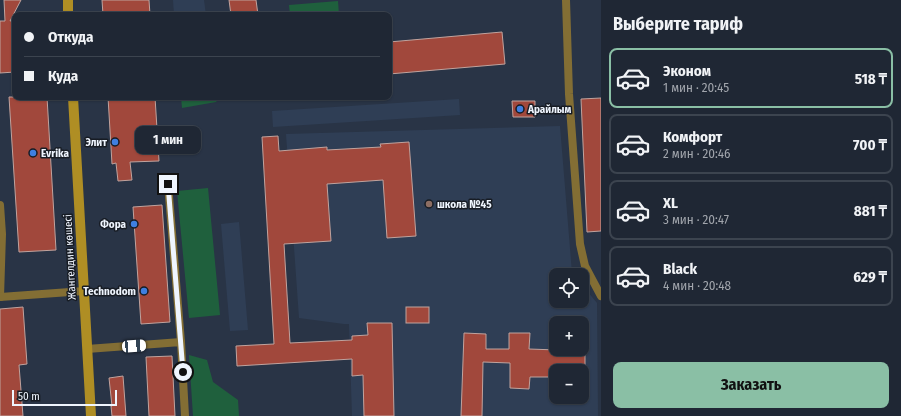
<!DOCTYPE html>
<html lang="ru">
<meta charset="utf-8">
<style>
body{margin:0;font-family:"Fira Sans Condensed",sans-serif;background:#272f3c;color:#f1f3f6;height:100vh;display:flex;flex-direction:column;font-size:15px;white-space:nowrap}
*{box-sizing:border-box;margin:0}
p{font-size:13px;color:#a1a5ac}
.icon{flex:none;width:22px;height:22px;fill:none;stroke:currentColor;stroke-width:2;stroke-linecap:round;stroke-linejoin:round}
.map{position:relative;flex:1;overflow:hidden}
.side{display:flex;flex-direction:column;background:#1f2734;width:300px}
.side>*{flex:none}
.top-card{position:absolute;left:12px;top:12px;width:380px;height:88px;border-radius:8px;box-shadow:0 1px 3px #0004,0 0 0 1px #3c444f;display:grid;align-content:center;height:88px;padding:0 12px;background:#1f2734}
.fabs{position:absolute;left:549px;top:268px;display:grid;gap:8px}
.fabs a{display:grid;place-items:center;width:40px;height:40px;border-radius:8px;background:#1f2734;box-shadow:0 1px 3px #0004,0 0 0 1px #3c444f;font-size:20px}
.scale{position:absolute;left:12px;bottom:10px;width:105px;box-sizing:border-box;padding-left:4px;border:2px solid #eff5fe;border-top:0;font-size:11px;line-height:14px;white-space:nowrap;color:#eff5fe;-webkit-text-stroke:3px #171c24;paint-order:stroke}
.end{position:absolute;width:18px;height:18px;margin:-9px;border:5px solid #eff5fe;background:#111;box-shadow:0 0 0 2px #111}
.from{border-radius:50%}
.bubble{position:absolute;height:28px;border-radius:8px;background:#1f2734;box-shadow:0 1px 3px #0004,0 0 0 1px #3c444f;font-size:13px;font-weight:700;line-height:28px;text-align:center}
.car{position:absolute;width:12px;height:24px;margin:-12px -6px;border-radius:5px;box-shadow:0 0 3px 1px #0007;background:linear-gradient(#fff 24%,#345 0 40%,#fff 0 76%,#345 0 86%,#fff 0)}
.top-card b{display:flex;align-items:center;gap:14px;height:38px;font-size:15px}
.top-card b+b{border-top:1px solid #3c444f}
.top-card i{width:10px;height:10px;background:#f1f3f6}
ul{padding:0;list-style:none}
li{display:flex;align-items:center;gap:12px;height:60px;margin:0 8px 6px;padding:0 4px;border:2px solid #3c444f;border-radius:8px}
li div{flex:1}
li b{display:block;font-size:15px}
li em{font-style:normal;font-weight:700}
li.selected{border-color:#8abfa5}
li>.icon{width:36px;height:36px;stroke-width:1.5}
h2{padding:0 12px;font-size:18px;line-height:48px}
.primary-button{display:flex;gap:8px;margin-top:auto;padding:8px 12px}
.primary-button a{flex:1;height:46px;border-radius:8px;background:#8abfa5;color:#111;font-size:16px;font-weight:700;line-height:46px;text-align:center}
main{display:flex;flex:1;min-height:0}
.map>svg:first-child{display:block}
.built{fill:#2f3e55;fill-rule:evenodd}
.green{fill:#1f603d}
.building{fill:#a1483c;stroke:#c0a39e}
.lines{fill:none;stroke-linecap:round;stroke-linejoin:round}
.service{stroke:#836e34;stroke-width:8}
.secondary{stroke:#af8e24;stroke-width:10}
.route{stroke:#eff5fe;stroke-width:5}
.shop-dot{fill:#3f7fe0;stroke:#171c24;stroke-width:1.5}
.education-dot{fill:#8d6e63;stroke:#171c24;stroke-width:1.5}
.labels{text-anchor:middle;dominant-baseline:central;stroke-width:3;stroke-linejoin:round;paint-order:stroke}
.poi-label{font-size:11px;font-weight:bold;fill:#eff5fe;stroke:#171c24;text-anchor:start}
.street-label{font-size:11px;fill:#eff5fe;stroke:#171c24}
</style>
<main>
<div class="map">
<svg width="601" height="416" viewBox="0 0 601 416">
<rect width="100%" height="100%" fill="#293446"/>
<g class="built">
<polygon points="173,0 204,0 206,15 174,15"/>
<polygon points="459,99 460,115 273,127 272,111"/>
<path d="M560,126L572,273L574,275H556V301H582V285L597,303L598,416H352L349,324H344L299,318L286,134ZM556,323H582V349H556ZM556,371H582V397H556Z"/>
<polygon points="239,222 248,330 230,331 221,224"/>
</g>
<g class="green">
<polygon points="338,1 339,15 290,15 289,5"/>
<polygon points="181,97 220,97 216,102 182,108"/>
<polygon points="208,188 220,315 189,318 177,191"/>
<polygon points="189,355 207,360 213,382 238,400 239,416 193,416"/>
</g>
<g class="building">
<polygon points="4,0 21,0 10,21 15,20 15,72 0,73 0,21 5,21"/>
<polygon points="102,0 149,0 150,15 103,15"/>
<polygon points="229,0 256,0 258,15 231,15"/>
<polygon points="502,32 505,64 389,74 389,42"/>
<polygon points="9,97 47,97 56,250 19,252"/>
<polygon points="108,97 155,97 159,161 130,162 132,180 118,181 116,163 112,164"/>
<polygon points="601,98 601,231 587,232 581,99"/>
<polygon points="512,101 535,101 535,117 513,117"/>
<polygon points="278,136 279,151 327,147 327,150 381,147 380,144 409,142 416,236 387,238 383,180 327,184 331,241 284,244 290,343 352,340 352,336 368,335 367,323 392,323 394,416 364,416 363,375 352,376 352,359 237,366 236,346 274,344 262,137"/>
<polygon points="162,205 170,322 141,324 133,207"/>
<polygon points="23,307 27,364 19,365 23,416 0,416 0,309"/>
<rect x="406" y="307" width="23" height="16"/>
<polygon points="464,333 486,334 486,349 509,349 509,333 530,333 529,349 585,351 585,371 556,371 556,377 530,377 529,389 510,388 510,363 483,362 482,416 461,416"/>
<polygon points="172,356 175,416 149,416 146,357"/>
<polygon points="123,376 126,416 112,416 111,406 112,406 109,378"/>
</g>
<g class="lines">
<g class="service">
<polyline points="566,0 569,94 580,244 585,266 601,296"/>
<polyline points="168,184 181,342"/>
<polyline points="0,205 2,234 0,297"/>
<polyline points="0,297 84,291"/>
<polyline points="87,349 181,342 185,416"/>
</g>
<g class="secondary">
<polyline points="68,0 68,15"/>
<polyline points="73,97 91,416"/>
</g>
</g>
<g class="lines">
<polyline class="route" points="168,184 183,372"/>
</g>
<g class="shop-dot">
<circle cx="520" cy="109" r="4"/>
<circle cx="115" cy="142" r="4"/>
<circle cx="33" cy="153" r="4"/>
<circle cx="134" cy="224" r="4"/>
<circle cx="144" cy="291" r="4"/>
</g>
<circle class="education-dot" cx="429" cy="204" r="4"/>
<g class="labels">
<g class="poi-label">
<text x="528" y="109">Арайлым</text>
<text x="107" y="142" text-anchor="end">Элит</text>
<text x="41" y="153">Evrika</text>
<text x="437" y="204">школа №45</text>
<text x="126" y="224" text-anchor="end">Фора</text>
<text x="136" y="291" text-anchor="end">Technodom</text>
</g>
<g class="street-label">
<text transform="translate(70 257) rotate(-93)">Жангелдин көшесі</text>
</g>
</g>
</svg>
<div class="fabs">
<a><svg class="icon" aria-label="locate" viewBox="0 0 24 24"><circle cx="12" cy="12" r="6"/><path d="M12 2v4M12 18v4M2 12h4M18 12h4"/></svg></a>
<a>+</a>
<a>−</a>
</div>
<div class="scale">50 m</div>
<i class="end from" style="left:183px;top:372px"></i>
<i class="end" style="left:168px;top:184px"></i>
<div class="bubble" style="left:135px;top:126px;width:66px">1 мин</div>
<i class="car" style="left:134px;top:346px;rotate:86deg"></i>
<div class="top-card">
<b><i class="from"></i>Откуда</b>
<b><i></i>Куда</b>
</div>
</div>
<section class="side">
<h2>Выберите тариф</h2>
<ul>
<li class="selected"><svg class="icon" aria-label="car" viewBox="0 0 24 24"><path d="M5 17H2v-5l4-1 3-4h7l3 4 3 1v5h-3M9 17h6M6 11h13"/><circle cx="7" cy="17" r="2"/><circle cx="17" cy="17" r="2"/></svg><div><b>Эконом</b><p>1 мин · 20:45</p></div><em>518 ₸</em></li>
<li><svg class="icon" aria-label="car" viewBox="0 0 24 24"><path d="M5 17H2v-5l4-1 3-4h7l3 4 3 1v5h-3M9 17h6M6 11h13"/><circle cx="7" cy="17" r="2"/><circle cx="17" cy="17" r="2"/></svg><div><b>Комфорт</b><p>2 мин · 20:46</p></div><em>700 ₸</em></li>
<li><svg class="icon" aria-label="car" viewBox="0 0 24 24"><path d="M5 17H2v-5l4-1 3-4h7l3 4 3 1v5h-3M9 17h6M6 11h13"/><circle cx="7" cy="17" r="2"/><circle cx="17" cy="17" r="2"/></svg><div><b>XL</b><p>3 мин · 20:47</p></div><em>881 ₸</em></li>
<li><svg class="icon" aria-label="car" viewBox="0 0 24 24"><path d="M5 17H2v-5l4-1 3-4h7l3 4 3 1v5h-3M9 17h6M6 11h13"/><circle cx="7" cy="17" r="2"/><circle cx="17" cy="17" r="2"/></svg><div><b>Black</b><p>4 мин · 20:48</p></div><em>629 ₸</em></li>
</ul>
<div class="primary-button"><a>Заказать</a></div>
</section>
</main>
